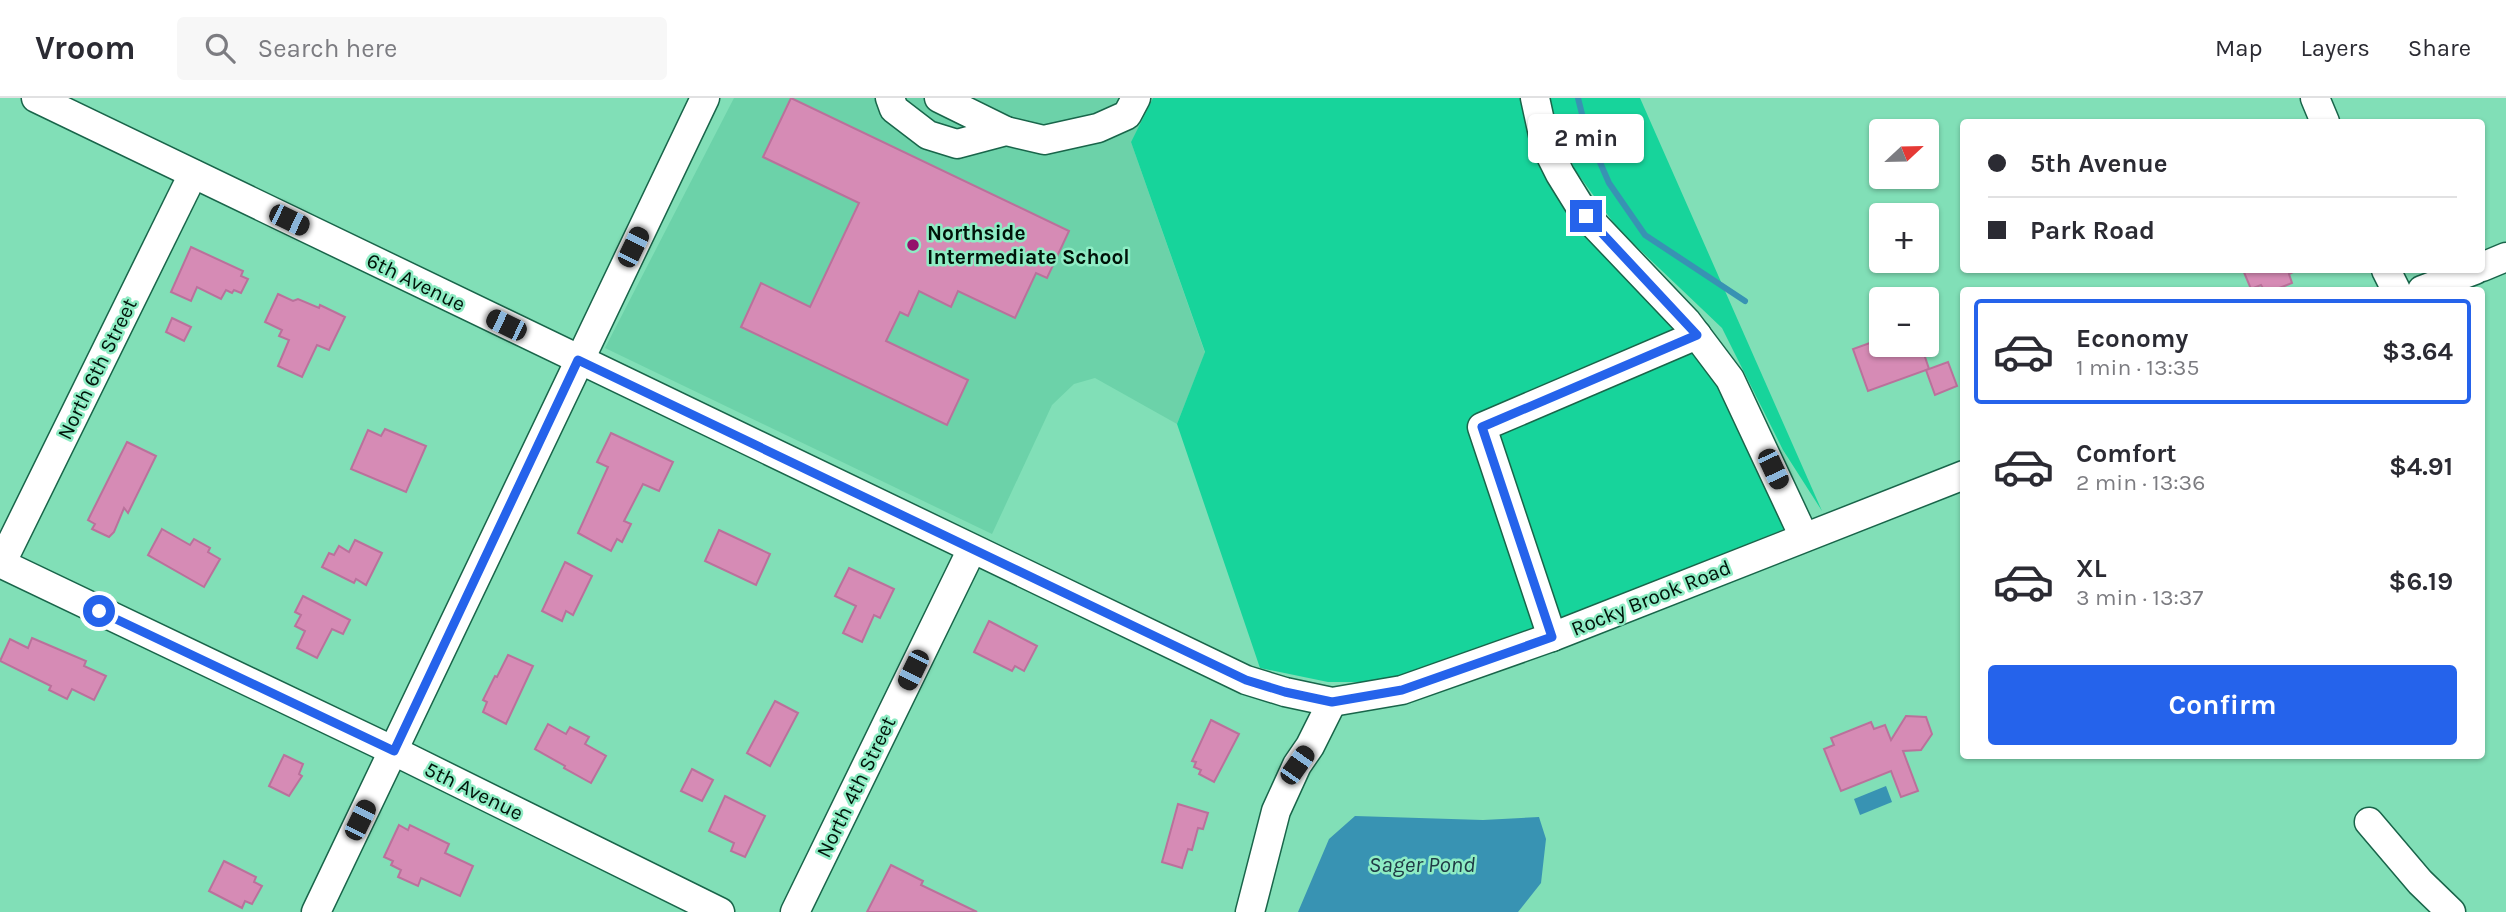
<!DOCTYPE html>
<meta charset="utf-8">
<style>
body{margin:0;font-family:Karla,sans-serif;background:#f7f7f7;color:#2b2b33;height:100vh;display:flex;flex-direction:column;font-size:26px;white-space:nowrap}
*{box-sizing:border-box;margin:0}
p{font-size:23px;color:#7c7c81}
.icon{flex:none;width:38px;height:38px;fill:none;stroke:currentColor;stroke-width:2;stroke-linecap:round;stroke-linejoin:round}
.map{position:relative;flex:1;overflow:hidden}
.sheet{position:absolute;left:1960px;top:189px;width:525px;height:472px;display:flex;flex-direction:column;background:#fff;border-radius:7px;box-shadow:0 2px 5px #0004}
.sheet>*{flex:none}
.banner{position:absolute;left:1960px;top:21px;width:525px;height:154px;border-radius:7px;box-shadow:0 2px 5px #0004;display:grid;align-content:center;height:154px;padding:0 28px;background:#fff}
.needle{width:46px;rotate:68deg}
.buttons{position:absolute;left:1869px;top:21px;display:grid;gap:14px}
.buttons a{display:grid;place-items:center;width:70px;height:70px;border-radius:7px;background:#fff;box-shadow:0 2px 5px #0004;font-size:35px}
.end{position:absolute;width:32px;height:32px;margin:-16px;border:9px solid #2563eb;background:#fff;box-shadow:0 0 0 4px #fff}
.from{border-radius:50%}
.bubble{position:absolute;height:49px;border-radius:7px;background:#fff;box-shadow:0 2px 5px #0004;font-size:23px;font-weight:700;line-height:49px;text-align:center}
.car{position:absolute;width:21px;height:42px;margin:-21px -10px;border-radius:9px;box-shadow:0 0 5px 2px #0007;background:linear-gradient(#222 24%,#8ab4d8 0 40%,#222 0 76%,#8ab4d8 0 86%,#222 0)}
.banner b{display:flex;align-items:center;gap:24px;height:66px;font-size:26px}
.banner b+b{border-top:2px solid #e1e1e2}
.banner i{width:18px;height:18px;background:#2b2b33}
ul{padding:12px 0 0;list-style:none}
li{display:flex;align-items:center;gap:21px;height:105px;margin:0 14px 10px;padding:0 14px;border:4px solid transparent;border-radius:7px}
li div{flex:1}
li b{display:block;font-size:26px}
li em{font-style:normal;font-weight:700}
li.current{border-color:#2563eb}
li>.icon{width:63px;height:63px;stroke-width:1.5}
.primary-button{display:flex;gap:14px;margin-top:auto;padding:14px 28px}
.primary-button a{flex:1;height:80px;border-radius:7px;background:#2563eb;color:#fff;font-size:28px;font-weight:700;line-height:80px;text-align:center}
header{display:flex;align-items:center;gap:42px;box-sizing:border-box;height:98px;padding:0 35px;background:#fff;border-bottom:2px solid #e1e1e2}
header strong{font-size:33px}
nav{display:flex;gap:38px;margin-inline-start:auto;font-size:24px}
.search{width:490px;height:63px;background:#f7f7f7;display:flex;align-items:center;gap:18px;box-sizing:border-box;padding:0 24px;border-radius:7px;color:#7c7c81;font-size:26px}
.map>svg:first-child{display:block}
.built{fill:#6cd2a9}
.green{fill:#17d49b}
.water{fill:#3893b3}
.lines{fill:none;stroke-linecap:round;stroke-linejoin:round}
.stream{stroke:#3893b3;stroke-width:6}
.building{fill:#d68bb5;stroke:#ba719b;stroke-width:2}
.minor-casing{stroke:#19654a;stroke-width:31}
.minor{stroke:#fff;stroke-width:28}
.route{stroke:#2563eb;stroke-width:9}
.poi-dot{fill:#94116b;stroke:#8eecc4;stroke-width:2.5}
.labels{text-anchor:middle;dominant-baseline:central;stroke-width:5;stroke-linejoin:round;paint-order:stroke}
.poi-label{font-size:21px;font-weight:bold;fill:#001309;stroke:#8eecc4;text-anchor:start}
.street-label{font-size:21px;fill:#001309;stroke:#8eecc4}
.water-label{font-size:23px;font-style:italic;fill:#1f3a45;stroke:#8eecc4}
</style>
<header>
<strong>Vroom</strong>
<div class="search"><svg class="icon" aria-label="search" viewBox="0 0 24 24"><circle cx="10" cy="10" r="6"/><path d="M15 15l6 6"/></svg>Search here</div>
<nav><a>Map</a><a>Layers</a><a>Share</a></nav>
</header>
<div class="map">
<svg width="2506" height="814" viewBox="0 0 2506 814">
<rect width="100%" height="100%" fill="#81dfb7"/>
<polygon class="built" points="734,0 1153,0 1131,44 1205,255 1177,326 1095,280 1074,286 1052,307 992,436 605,250"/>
<g class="green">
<polygon points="1153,0 1523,0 1534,53 1572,123 1699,254 1720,286 1785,431 1447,566 1385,584 1328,584 1260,570 1177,326 1205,254 1131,44"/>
<polygon points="1550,0 1640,0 1822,413 1783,352 1722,230 1618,131 1575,72 1554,23"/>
</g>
<g class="water">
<polygon points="1886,688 1892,704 1860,717 1854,701"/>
<polygon points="1355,718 1483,722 1539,719 1546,741 1541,785 1518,814 1298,814 1329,741"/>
</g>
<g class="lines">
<polyline class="stream" points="1578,0 1586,32 1609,85 1645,137 1745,203"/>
</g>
<g class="building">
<polygon points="791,0 1069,133 1047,180 1036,175 1015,220 958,193 951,209 919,193 908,218 900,214 886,243 968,282 947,327 741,229 761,185 810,209 859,105 763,59"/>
<polygon points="191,149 243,173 241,178 248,181 241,195 234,192 232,195 226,192 221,201 197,189 191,203 171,194"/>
<polygon points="2243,172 2297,172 2289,176 2292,185 2274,192 2264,192 2261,187 2251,191"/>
<polygon points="278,196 293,203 298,201 319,210 320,207 345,219 329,252 317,247 302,279 278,268 289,242 279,238 282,232 265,224"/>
<polygon points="172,220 191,229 184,243 166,234"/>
<polygon points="1881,241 1881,247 1921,247 1929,271 1868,293 1853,251"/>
<polygon points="1948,264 1957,288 1935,297 1926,272"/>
<polygon points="385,331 426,348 406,394 351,371 368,332 381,338"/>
<polygon points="611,335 673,364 659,393 643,386 624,423 631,426 622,444 617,441 611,453 578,435 608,369 597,364"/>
<polygon points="127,344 156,358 128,415 124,410 114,434 109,439 92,431 95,426 88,422"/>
<polygon points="162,431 190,447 194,441 210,450 208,454 220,461 204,489 148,457"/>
<polygon points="719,432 770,456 756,487 705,463"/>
<polygon points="355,442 382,455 366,487 356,481 354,485 322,469 329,455 334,457 339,448 349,454"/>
<polygon points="565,464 592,478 573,517 566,513 562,523 542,513"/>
<polygon points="849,470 894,491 880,520 874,517 862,544 843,535 856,508 835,498"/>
<polygon points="303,498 350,522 343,536 332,531 317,560 297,550 305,533 295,528 301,517 295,514"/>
<polygon points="989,523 1037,548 1024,573 1015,568 1012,573 974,554"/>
<polygon points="32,540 86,563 84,568 106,578 94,602 72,591 67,601 49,592 51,588 0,563 10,541 28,550"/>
<polygon points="508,557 533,568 506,626 483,614 487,604 483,602 495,578 497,579"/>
<polygon points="775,603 798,615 770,668 747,655"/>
<polygon points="1906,618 1926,619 1932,636 1921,652 1903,653 1918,693 1901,699 1891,673 1841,693 1824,651 1834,647 1831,640 1871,624 1874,631 1885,627 1891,642"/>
<polygon points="1211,622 1239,636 1214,684 1199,676 1201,672 1194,669 1196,664 1192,663"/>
<polygon points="548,626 566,636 570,629 589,639 585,646 606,658 591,685 564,670 565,668 535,651"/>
<polygon points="284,657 303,666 299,676 302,678 289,698 269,688"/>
<polygon points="692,671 713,682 702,703 681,693"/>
<polygon points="725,698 765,718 745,759 731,753 734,745 709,733"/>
<polygon points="1178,706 1208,715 1203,731 1198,730 1192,752 1188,751 1182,770 1162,764"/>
<polygon points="399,727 408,732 410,727 449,746 445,755 473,768 460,798 421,780 418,788 398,779 401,772 391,767 393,763 384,759"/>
<polygon points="224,763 256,779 254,784 262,788 252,806 245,803 242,810 209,793"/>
<polygon points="891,767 923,783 921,787 977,814 867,814"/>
</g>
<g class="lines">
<defs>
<g id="minor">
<polyline points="36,0 1246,582 1285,594 1332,604 1402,592 1552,539 1964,377"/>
<polyline points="890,0 894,11 928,37 957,46 1006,33 1044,42 1098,30 1127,17 1136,0"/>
<polyline points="939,0 1006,33"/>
<polyline points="1535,0 1545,46 1560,76 1586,118 1687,224 1730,281 1804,439"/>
<polyline points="2315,0 2325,24"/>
<polyline points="2482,169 2506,159"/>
<polyline points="2386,172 2396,192"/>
<polyline points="2422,192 2475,172"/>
<polyline points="0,465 394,653 720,814"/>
<polyline points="1,466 193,76"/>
<polyline points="1552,539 1482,329 1697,237"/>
<polyline points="2369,724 2420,784 2451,814"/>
<polyline points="316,814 705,0"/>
<polyline points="795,814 972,451"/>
<polyline points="1250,814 1276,713 1297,667 1310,648 1332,604"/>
</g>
</defs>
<use href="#minor" class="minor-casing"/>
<use href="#minor" class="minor"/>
</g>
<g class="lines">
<polyline class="route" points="99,513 394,653 578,262 1246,582 1285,594 1332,604 1402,592 1552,539 1482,329 1697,237 1586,118"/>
</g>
<circle class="poi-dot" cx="913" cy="147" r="7"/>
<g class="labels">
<g class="poi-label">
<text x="927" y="135">Northside<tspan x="927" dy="24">Intermediate School</tspan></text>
</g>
<g class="street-label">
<text transform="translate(416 184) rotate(26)">6th Avenue</text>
<text transform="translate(97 271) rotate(-64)">North 6th Street</text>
<text transform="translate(1651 500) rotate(-22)">Rocky Brook Road</text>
<text transform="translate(856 689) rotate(-64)">North 4th Street</text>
<text transform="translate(474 693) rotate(26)">5th Avenue</text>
</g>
<g class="water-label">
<text x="1422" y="766">Sager Pond</text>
</g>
</g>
</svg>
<div class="buttons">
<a><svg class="needle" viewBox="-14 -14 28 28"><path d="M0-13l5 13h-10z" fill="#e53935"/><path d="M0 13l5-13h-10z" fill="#7c7c81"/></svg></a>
<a>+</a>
<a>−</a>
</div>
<i class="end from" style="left:99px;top:513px"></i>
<i class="end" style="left:1586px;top:118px"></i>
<div class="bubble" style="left:1528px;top:16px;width:116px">2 min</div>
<i class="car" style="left:289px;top:122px;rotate:116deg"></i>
<i class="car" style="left:633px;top:149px;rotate:26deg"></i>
<i class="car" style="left:506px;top:227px;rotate:296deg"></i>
<i class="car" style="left:1773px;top:371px;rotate:155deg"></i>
<i class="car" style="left:913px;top:572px;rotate:206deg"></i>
<i class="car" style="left:1297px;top:667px;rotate:35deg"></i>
<i class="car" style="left:360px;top:722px;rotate:26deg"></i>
<div class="banner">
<b><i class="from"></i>5th Avenue</b>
<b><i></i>Park Road</b>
</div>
<section class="sheet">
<ul>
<li class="current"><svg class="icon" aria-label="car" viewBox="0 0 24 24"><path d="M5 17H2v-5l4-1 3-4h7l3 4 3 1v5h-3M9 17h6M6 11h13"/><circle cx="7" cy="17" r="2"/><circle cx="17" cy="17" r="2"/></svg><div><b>Economy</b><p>1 min · 13:35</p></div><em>$3.64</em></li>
<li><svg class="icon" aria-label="car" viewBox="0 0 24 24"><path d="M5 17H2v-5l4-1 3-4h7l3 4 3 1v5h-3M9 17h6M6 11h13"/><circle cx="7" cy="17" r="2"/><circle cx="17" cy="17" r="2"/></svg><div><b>Comfort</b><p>2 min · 13:36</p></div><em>$4.91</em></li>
<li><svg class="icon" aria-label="car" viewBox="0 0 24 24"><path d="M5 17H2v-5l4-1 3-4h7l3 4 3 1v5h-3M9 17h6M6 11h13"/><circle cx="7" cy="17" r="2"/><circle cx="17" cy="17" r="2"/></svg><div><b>XL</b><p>3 min · 13:37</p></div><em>$6.19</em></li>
</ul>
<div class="primary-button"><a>Confirm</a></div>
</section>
</div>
